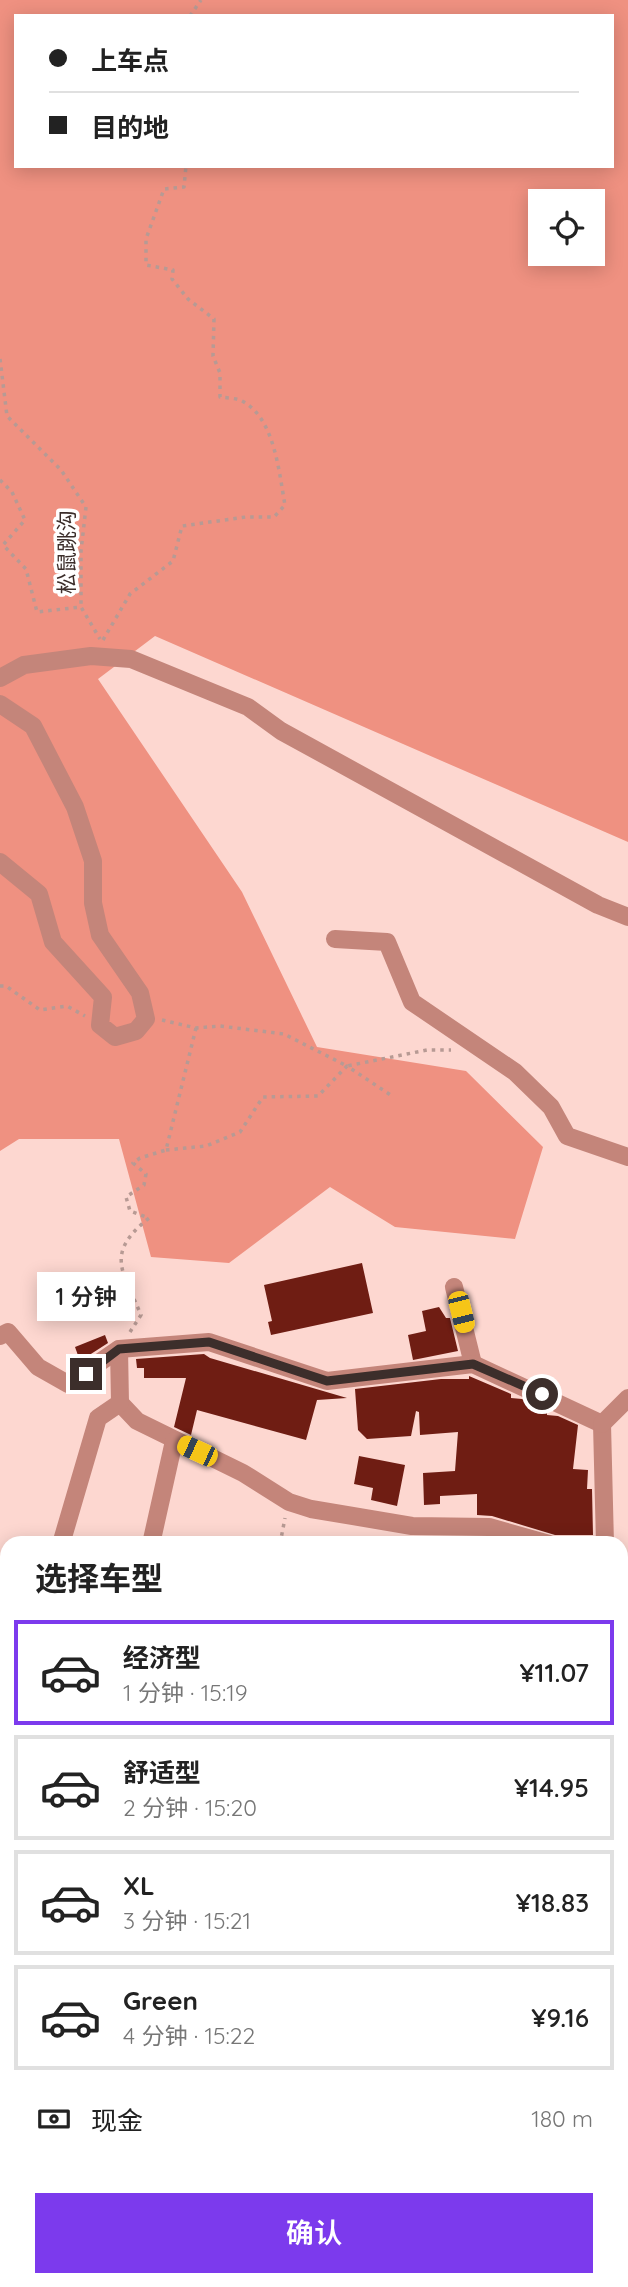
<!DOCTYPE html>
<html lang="zh">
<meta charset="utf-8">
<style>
body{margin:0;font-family:Quicksand,"Noto Sans SC",sans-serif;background:#f2f2f2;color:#222;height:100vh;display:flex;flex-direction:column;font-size:26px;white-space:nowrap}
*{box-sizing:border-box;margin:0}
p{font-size:23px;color:#767676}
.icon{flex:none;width:38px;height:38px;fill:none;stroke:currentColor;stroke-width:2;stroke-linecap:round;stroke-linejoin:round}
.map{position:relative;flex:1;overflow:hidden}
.sheet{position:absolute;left:0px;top:1536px;width:628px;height:751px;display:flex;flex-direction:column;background:#fff;border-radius:21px 21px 0 0;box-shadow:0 4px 18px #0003}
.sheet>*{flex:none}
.guide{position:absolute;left:14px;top:14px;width:600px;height:154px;border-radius:0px;box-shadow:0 4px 18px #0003;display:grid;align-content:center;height:154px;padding:0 35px;background:#fff}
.fabs{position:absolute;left:528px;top:189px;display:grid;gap:14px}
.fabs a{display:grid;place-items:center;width:77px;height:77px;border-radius:0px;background:#fff;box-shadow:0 4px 18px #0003;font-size:35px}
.end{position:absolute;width:32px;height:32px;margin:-16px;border:9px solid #3c2e2b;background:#fff;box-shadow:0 0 0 4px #fff}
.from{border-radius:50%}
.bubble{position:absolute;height:49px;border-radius:0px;background:#fff;box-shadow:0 4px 18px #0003;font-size:23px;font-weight:600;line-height:49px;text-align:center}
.car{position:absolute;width:21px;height:42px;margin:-21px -10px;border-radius:9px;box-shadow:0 0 5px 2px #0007;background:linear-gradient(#f5c518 24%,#345 0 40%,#f5c518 0 76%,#345 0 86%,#f5c518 0)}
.guide b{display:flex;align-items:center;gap:24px;height:66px;font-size:26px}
.guide b+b{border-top:2px solid #e0e0e0}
.guide i{width:18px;height:18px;background:#222}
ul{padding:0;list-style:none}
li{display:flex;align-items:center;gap:21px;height:105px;margin:0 14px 10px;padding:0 21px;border:4px solid #e0e0e0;border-radius:0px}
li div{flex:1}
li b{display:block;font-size:26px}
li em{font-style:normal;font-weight:600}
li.selected{border-color:#7c3aed}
li>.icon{width:63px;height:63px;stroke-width:1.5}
h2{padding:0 35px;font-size:32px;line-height:84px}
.pay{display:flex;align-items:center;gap:18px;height:77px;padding:0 35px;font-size:26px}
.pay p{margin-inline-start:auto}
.button{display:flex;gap:14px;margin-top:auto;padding:14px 35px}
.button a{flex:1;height:80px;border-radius:0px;background:#7c3aed;color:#fff;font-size:28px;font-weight:600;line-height:80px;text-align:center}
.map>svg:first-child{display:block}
.forest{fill:#ef9181;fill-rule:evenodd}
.building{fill:#6f1d13}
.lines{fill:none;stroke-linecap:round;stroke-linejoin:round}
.path{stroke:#b79a94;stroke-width:3.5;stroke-dasharray:3.5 5;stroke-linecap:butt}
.minor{stroke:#c4857a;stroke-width:18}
.route{stroke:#3c2e2b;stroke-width:9}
.labels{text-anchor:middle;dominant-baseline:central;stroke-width:7;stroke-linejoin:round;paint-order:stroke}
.street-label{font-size:21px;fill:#3c2e2b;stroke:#fff}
</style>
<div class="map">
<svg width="628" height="2287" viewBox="0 0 628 2287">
<rect width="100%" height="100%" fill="#fdd7d0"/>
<g class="forest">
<path d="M0,0H628V842L155,636L98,679L242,892L317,1047L466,1071L543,1147L515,1239L395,1227L330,1187L229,1263L151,1257L119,1139H19L0,1151ZM16,16H612V166H16ZM541,201H593V254H541Z"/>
<polygon points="628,1646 628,2287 0,2287 0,1685 7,1686 7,2280 621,2280 621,1654"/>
</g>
<g class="building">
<polygon points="362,1263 373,1313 271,1335 268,1322 272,1321 264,1285"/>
<polygon points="439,1307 446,1318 450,1318 458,1351 413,1360 408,1335 426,1331 422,1311"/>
<polygon points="105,1335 108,1343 80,1361 75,1347"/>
<polygon points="204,1354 210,1358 347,1398 317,1400 306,1440 197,1410 191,1435 174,1427 186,1378 144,1378 144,1368 137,1368 136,1359"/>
<polygon points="469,1376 511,1394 511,1398 522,1399 547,1411 547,1415 558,1416 578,1425 573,1469 588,1470 587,1489 592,1489 593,1535 555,1535 492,1516 477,1515 477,1494 440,1496 440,1504 424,1505 423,1473 455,1471 458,1432 420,1435 419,1412 416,1411 411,1436 367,1439 358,1430 355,1389 441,1379 469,1379"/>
<polygon points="359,1456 405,1465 397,1506 371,1500 373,1488 354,1484"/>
</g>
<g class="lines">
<g class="path">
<polyline points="190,16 201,0"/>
<polyline points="0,359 7,416 61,470 86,507 81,551 81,607"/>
<polyline points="0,480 12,492 25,520 3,545 26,569 37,612 81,607 100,639"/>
<path d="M103,640L130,594L173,561L182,526L246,517H274L285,505C279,473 275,418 242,401C236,398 227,398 220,397V373L213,356L214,319L188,299L172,279L173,270L146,265V239L164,189L184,187L186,166"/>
<polyline points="0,986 6,986 40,1010 67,1006 85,1016"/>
<polyline points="162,1020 196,1028 220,1026 284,1034 347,1066 427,1050 451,1050"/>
<polyline points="166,1150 206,1146 240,1132 263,1097 318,1096 347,1066 392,1096"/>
<path d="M130,1332L141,1315C123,1271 104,1254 149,1218L130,1211L126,1197L144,1185L146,1174L133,1163L140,1158L166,1150L196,1028"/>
<polyline points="280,1544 285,1518"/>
<polyline points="621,1796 628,1786"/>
<polyline points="0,1895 7,1892"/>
<polyline points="621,1898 628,1890"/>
<polyline points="0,2156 7,2153"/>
</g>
<g class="minor">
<polyline points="0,678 24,665 91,656 131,659 248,707 281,731 598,905 628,917"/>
<polyline points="0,704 33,726 75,807 93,861 93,903 100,935 140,993 146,1019 136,1031 115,1037 100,1025 103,997 53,942 39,894 0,862"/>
<polyline points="335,939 387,942 412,1002 515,1072 551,1107 567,1136 628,1157"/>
<polyline points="454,1287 473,1364"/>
<polyline points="0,1336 8,1332 38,1367 68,1384 119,1349 209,1342 327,1381 473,1364 602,1424"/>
<polyline points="120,1403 137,1421 243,1473 289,1502 311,1509 412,1526 489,1527 549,1544"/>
<polyline points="602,1424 605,1544"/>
<polyline points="602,1424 628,1398"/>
<polyline points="61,1544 98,1418 120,1403 119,1349"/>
<polyline points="151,1544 174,1441"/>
<polyline points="0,1570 7,1567"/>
<polyline points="621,1595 628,1606"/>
</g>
</g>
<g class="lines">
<polyline class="route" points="86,1374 119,1349 209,1342 327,1381 473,1364 542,1394"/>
</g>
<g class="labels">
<g class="street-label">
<text transform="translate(66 552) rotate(-90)">松鼠跳沟</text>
</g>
</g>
</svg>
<div class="fabs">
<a><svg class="icon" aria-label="locate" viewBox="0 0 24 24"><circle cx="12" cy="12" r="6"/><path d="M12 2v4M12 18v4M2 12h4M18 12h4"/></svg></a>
</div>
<i class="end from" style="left:542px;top:1394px"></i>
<i class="end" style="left:86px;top:1374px"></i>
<div class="bubble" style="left:37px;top:1272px;width:98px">1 分钟</div>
<i class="car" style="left:461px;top:1312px;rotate:166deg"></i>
<i class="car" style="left:197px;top:1451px;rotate:295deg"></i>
<div class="guide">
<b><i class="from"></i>上车点</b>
<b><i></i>目的地</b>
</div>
<section class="sheet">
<h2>选择车型</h2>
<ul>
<li class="selected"><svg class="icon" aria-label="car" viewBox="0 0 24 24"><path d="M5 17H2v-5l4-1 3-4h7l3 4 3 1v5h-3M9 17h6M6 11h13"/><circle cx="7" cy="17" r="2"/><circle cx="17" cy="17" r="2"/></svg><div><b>经济型</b><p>1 分钟 · 15:19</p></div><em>¥11.07</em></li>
<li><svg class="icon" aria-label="car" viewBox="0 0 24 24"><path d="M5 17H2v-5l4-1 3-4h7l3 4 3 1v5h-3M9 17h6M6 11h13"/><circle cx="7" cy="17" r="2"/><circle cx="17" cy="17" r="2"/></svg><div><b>舒适型</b><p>2 分钟 · 15:20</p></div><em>¥14.95</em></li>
<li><svg class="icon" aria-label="car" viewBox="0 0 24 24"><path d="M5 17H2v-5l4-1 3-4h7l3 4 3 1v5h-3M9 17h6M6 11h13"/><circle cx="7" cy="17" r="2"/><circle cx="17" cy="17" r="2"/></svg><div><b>XL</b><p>3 分钟 · 15:21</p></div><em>¥18.83</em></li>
<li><svg class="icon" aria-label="car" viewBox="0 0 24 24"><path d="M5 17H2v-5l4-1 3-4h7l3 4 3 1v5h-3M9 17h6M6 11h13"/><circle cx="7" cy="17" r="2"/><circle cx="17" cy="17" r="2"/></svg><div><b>Green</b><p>4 分钟 · 15:22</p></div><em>¥9.16</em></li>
</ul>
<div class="pay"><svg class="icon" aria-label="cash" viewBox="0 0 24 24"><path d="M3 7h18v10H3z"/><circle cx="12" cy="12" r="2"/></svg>现金<p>180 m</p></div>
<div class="button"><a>确认</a></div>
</section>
</div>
